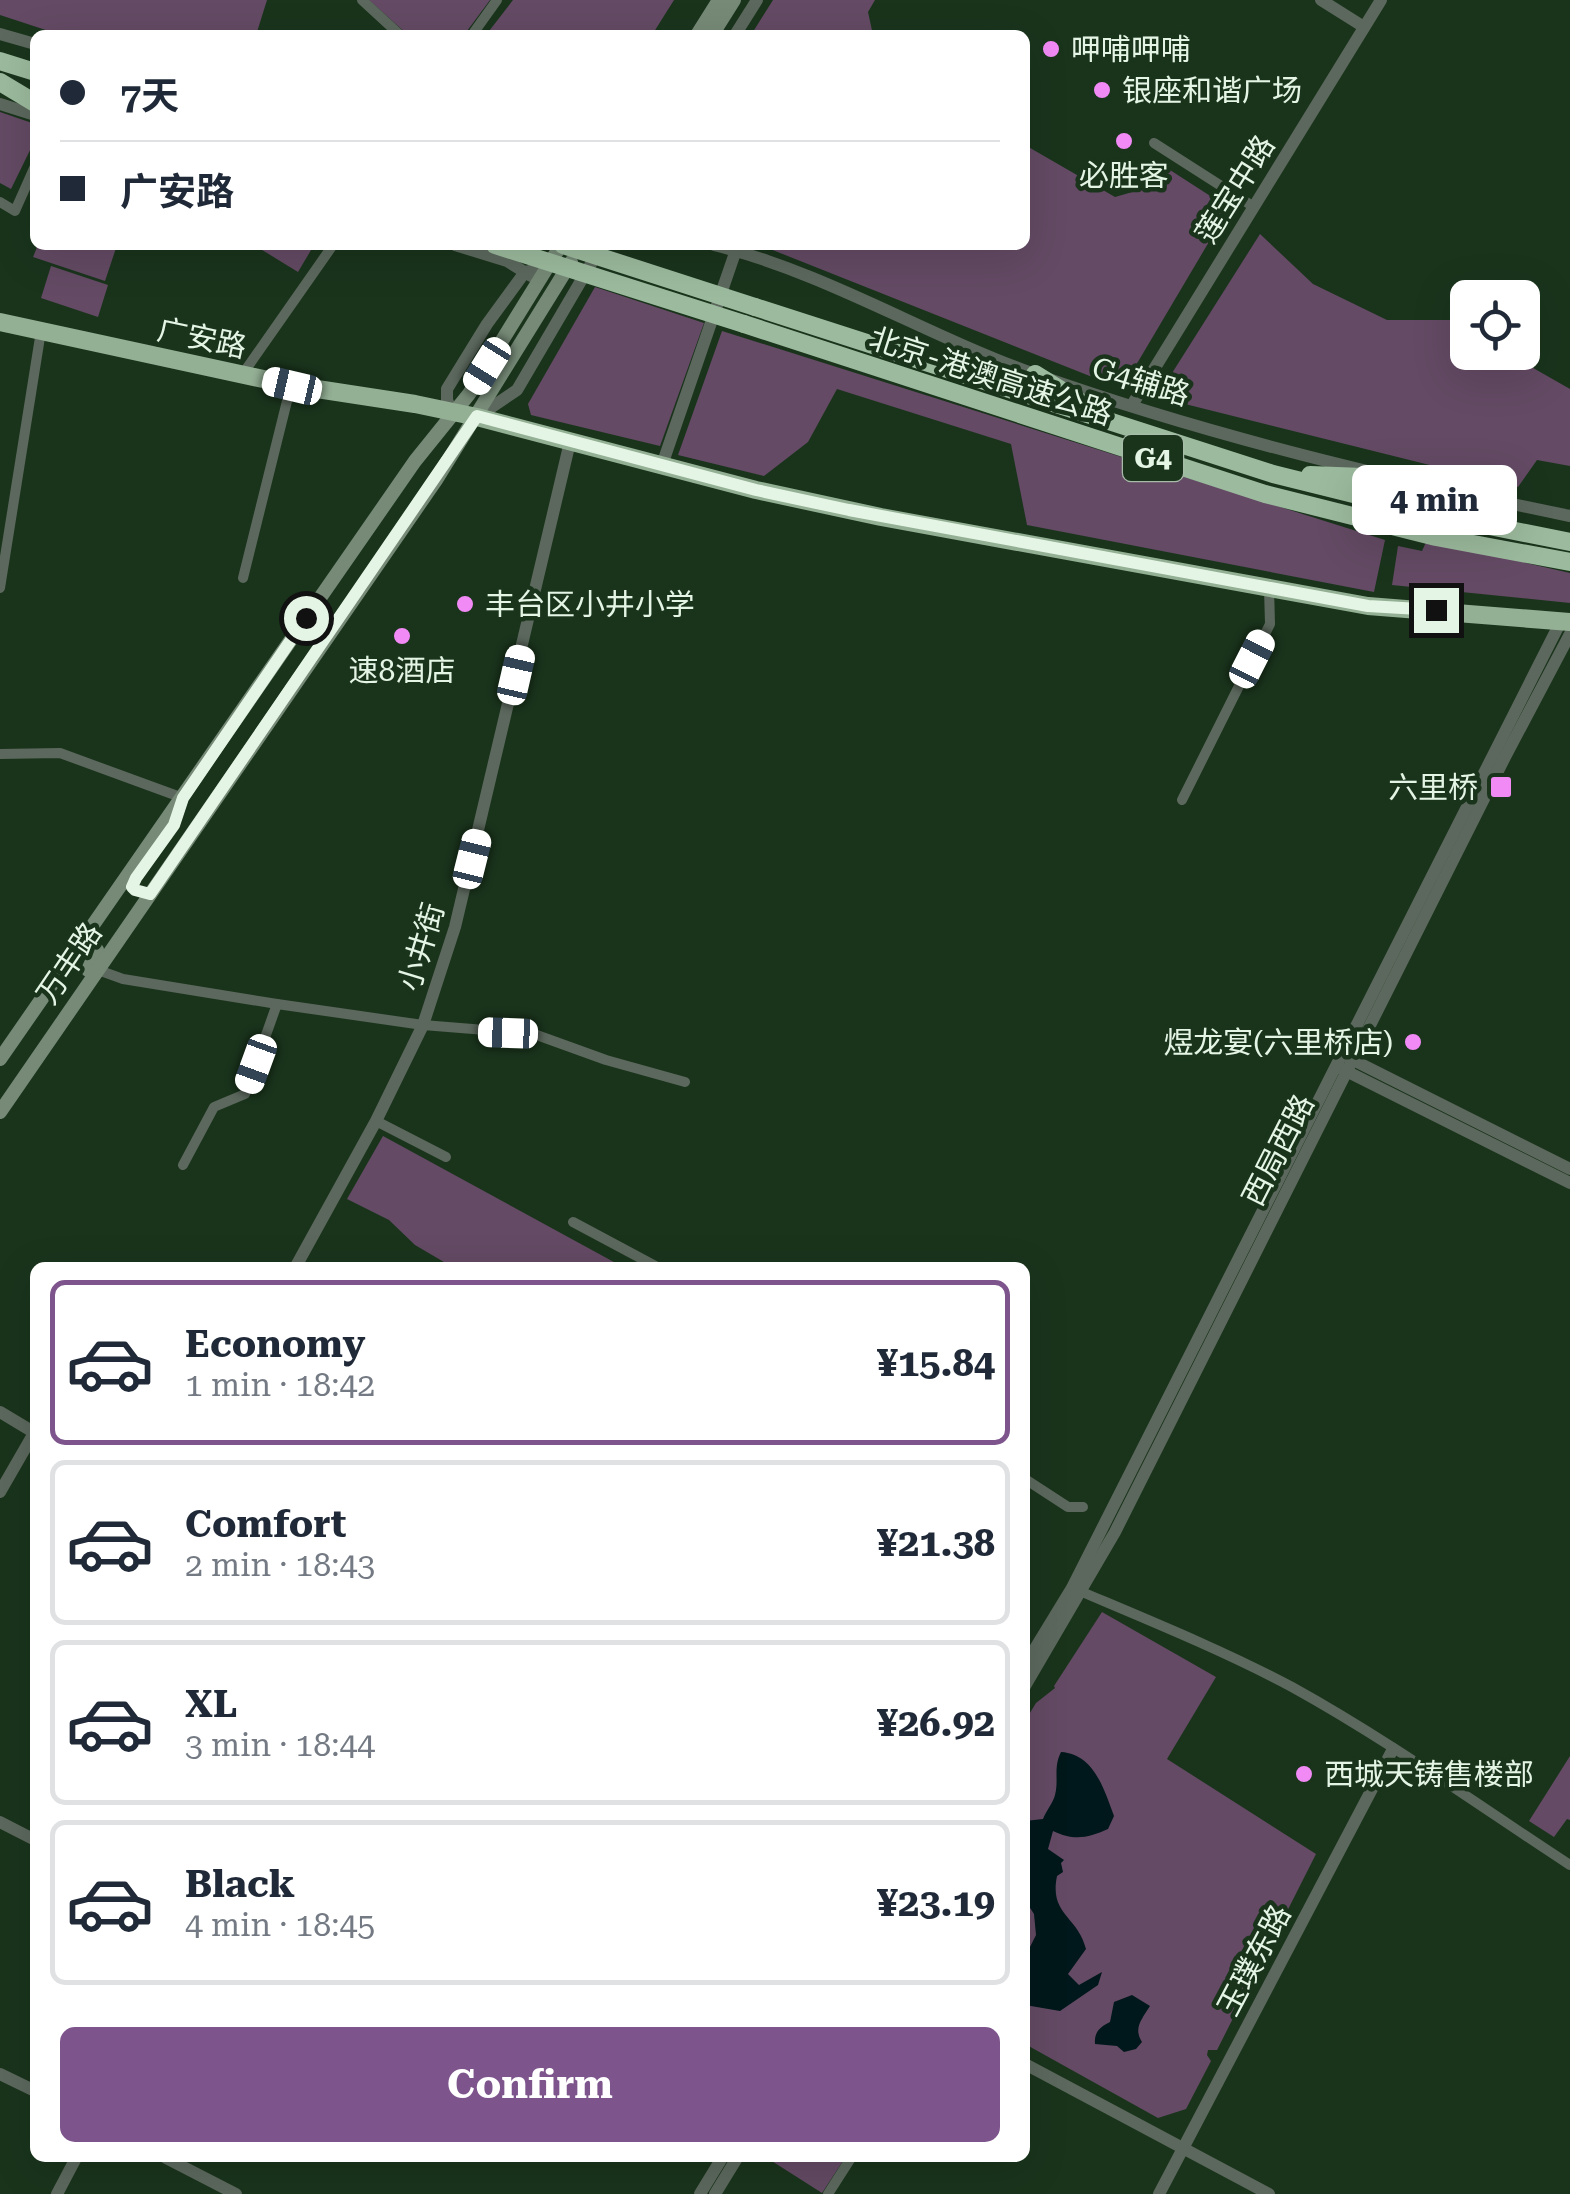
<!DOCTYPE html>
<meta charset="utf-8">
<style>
body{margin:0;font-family:"Roboto Serif","Noto Sans SC",serif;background:#f2f2f3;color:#1f2937;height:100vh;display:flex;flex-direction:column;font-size:38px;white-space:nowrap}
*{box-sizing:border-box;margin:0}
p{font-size:32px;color:#747a83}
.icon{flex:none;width:55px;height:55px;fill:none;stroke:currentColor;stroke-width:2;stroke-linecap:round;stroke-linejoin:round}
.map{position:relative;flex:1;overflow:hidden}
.side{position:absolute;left:30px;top:1262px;width:1000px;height:900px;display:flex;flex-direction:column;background:#fff;border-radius:15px;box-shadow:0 10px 40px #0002}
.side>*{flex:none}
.hud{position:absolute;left:30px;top:30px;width:1000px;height:220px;border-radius:15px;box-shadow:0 10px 40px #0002;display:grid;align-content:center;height:220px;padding:0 30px;background:#fff}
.fabs{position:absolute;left:1450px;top:280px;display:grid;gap:20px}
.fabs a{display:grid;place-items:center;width:90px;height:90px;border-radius:15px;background:#fff;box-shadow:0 10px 40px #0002;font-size:50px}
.end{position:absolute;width:45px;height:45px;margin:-22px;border:12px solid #e5f5e5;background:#111;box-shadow:0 0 0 5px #111}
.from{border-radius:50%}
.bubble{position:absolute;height:70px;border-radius:15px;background:#fff;box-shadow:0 10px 40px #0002;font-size:32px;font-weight:700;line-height:70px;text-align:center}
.car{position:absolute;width:30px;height:60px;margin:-30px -15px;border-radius:12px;box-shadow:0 0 8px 2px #0007;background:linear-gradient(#fff 24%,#345 0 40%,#fff 0 76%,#345 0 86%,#fff 0)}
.hud b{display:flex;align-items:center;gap:35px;height:95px;font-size:38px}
.hud b+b{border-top:2px solid #e0e1e3}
.hud i{width:25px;height:25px;background:#1f2937}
ul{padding:18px 0 0;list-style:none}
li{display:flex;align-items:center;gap:30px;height:165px;margin:0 20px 15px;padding:0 10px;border:5px solid #e0e1e3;border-radius:15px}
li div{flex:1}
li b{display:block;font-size:38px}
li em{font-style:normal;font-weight:700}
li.on{border-color:#7d558c}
li>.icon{width:90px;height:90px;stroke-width:1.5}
.action{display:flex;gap:20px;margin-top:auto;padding:20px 30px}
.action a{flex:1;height:115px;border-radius:15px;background:#7d558c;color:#fff;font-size:40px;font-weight:700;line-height:115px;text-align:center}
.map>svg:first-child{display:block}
.green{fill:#644a64}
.water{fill:#00181b}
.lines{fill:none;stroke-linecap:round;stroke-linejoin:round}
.minor{stroke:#5c685d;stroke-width:10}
.tertiary{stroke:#5c685d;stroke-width:12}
.secondary{stroke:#768a77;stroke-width:14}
.trunk{stroke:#93af94;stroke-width:18}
.motorway{stroke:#9cbb9e;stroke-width:18}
.motorway-bridge{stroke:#9cbb9e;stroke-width:18}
.route{stroke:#e5f5e5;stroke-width:12}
.poi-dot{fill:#f18af4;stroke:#1a341c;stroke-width:4}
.labels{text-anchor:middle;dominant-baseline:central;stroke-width:9;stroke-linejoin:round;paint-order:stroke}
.shield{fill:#1a341c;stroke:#a8bba9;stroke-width:2.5}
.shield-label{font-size:28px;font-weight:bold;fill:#e5f5e5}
.poi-label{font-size:30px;fill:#e5f5e5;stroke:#1a341c;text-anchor:start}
.street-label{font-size:30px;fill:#e5f5e5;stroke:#1a341c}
</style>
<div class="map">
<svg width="1570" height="2194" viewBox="0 0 1570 2194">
<rect width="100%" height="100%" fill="#1a341c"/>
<g class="green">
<polygon points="0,0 267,0 257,32 260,35 61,35 0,15"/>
<polygon points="369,0 490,0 464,35 408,35"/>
<polygon points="513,0 674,0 652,35 486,35"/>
<polygon points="773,0 875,0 868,12 873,35 751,35"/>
<polygon points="0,112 35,124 35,140 11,189 0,183"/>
<polygon points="1025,145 1115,197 1136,191 1156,161 1229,208 1129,377 1110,384 760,245 1025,245"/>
<polygon points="1260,234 1313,284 1387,320 1452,320 1467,330 1468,352 1507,353 1570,389 1570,466 1537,460 1518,487 1173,401 1167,381"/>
<polygon points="38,245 117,245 105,281 33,257"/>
<polygon points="254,245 314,245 298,272"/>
<polygon points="51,266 108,285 98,317 41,298"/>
<polygon points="595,287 704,323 660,446 531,415 528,404"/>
<polygon points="722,331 1385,540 1374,592 1027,525 1011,444 837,389 808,442 764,476 678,455"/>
<polygon points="1427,540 1570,573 1570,603 1392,585 1398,546 1422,551"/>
<polygon points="383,1136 623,1267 448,1267 449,1265 415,1245 389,1220 347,1199"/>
<polygon points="1102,1612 1216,1677 1167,1759 1316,1854 1217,2050 1208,2050 1207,2055 1211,2061 1186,2109 1158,2118 1025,2044 1025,1721 1036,1703 1055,1688 1054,1686"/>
<polygon points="1570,1756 1570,1820 1567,1819 1554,1837 1529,1821"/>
<polygon points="767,2158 845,2158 822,2193"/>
</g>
<g class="water">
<path d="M1061,1752C1094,1754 1104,1789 1114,1816L1108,1829C1088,1838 1074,1841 1053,1831L1048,1849L1064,1860L1061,1863L1063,1872L1057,1876C1049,1915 1078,1916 1086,1949L1068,1974L1079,1985L1102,1972L1098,1985L1060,2011L1025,2005V1957L1036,1935L1034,1914L1025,1900V1821L1043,1819C1046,1811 1053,1803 1055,1795C1059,1780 1053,1768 1061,1752Z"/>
<path d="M1132,1995L1150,2006C1142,2019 1133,2028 1142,2042L1136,2049L1124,2052L1117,2046L1095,2044C1094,2032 1100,2027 1110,2022L1114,2002Z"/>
</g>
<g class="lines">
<g class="minor">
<polyline points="362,0 400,35"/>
<polyline points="472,35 497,0"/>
<polyline points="1154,143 1254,207"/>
<polyline points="0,202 15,211 35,166"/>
<polyline points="242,375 333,245"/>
<polyline points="243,578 291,385"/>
<polyline points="0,588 41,331"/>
<polyline points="0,754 60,753 183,798"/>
<polyline points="1182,800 1270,624 1269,588"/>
<polyline points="98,970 123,979 277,1004 423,1025 534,1034 606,1060 685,1082"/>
<polyline points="376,1121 446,1157"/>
<polyline points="183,1165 214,1107 245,1094 277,1004"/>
<polyline points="573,1222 659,1268"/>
<polyline points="1025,1479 1068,1507 1083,1507"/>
<path d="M1082,1592C1153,1622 1224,1651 1292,1687C1388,1740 1478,1805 1570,1865"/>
<polyline points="828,2194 851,2158"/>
</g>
<g class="tertiary">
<polyline points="1321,0 1364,27"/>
<polyline points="0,34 35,44"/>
<polyline points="735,35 757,0"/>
<polyline points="0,104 35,115"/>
<polyline points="455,245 507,261 531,276"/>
<path d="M714,245C827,273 927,336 1037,375C1210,436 1390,479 1570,516"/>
<polyline points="1132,405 1381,0"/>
<polyline points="452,412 447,400 447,389 487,324 525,272 548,266"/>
<polyline points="477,417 517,390 602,245"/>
<polyline points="662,465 736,250"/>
<polyline points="1347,1057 1570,1169"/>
<polyline points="1340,1068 1570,1183"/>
<polyline points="295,1268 376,1121 423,1025 455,927 570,442"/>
<polyline points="0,1412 35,1433"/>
<polyline points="0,1492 34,1433"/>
<polyline points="1025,1665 1072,1588 1561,621"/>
<polyline points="1025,1686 1115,1532 1505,757 1570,634"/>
<polyline points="0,1822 35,1840"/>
<polyline points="1025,2064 1269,2194"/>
<polyline points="0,2074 35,2091"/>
<polyline points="166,2158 236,2194"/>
<polyline points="57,2194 76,2158"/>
<polyline points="700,2194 722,2158"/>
<polyline points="715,2194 737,2158"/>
<polyline points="1159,2194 1393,1749"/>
</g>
<g class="secondary">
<polyline points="697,35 719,0"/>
<polyline points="712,35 734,0"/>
<polyline points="79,944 92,944 97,950 88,970"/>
<polyline points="0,1059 415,461 469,394 561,245"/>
<polyline points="0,1112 436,480 571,262"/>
</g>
<polyline class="trunk" points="0,322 291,385 415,404 477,417 756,490 881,517 1368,606 1570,622"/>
<g class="motorway">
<polyline points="0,61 35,72"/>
<polyline points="0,82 35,103"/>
<polyline points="755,307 1273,474 1450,518 1570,542"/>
<polyline points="744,324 1265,494 1436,537 1570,562"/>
<polyline points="1035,374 1093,410"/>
<polyline points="1310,475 1390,478"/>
</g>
<g class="motorway-bridge">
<polyline points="495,245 744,324"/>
<polyline points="563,245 755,307"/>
</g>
</g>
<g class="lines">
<polyline class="route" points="306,618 183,798 174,825 136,878 132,887 135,890 150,894 477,416 756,490 849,510 1368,606 1436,610"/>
</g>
<g class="poi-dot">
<circle cx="1051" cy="49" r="10"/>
<circle cx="1102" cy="90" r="10"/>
<circle cx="1124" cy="141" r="10"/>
<circle cx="465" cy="604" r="10"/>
<circle cx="402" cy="636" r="10"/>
<rect x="1489" y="775" width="24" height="24" rx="5"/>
<circle cx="1413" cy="1042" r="10"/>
<circle cx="1304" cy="1774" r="10"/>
</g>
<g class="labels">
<rect class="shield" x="1123" y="435" width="60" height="46" rx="8"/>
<g class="shield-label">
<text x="1153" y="458">G4</text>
</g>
<g class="poi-label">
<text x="1071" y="49">呷哺呷哺</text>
<text x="1122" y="90">银座和谐广场</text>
<text x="1124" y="175" text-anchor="middle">必胜客</text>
<text x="485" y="604">丰台区小井小学</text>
<text x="402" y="670" text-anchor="middle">速8酒店</text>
<text x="1478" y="787" text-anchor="end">六里桥</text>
<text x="1393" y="1042" text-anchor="end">煜龙宴(六里桥店)</text>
<text x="1324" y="1774">西城天铸售楼部</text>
</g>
<g class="street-label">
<text transform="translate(1235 189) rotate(-58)">莲宝中路</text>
<text transform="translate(202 338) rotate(12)">广安路</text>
<text transform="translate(991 376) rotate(18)">北京-港澳高速公路</text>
<text transform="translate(1141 381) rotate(17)">G4辅路</text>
<text transform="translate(421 947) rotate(-73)">小井街</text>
<text transform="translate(69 963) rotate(-56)">万丰路</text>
<text transform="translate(1278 1150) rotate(-63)">西局西路</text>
<text transform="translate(1254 1960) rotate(-62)">玉璞东路</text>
</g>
</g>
</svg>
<div class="fabs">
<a><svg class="icon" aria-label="locate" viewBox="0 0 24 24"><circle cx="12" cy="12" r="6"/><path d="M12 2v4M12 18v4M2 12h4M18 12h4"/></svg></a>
</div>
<i class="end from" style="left:306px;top:618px"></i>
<i class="end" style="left:1436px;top:610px"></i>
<div class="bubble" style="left:1352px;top:465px;width:165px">4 min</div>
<i class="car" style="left:487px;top:366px;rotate:212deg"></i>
<i class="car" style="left:292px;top:386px;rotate:283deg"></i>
<i class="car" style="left:1252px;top:659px;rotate:27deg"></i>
<i class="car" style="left:516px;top:675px;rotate:13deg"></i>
<i class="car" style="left:472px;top:859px;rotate:14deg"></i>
<i class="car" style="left:508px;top:1033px;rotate:272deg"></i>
<i class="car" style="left:256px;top:1064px;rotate:200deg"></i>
<div class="hud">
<b><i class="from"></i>7天</b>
<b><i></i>广安路</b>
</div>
<section class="side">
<ul>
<li class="on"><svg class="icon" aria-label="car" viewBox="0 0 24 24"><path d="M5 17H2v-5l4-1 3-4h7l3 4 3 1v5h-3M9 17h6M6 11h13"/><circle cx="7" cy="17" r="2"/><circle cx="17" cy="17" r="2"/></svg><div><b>Economy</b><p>1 min · 18:42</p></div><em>¥15.84</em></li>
<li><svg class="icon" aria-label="car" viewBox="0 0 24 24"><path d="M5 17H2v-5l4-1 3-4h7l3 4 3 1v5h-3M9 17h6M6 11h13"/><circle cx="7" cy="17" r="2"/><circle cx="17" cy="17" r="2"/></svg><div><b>Comfort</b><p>2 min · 18:43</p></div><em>¥21.38</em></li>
<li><svg class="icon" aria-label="car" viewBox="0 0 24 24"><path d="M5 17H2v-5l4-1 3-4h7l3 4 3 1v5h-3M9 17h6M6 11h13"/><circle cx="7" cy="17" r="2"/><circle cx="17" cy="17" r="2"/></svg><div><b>XL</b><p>3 min · 18:44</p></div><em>¥26.92</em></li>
<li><svg class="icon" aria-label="car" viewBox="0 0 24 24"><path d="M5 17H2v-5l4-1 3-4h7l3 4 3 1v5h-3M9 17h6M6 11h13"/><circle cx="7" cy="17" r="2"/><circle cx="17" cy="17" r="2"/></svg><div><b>Black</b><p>4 min · 18:45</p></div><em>¥23.19</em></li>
</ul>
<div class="action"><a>Confirm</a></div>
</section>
</div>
